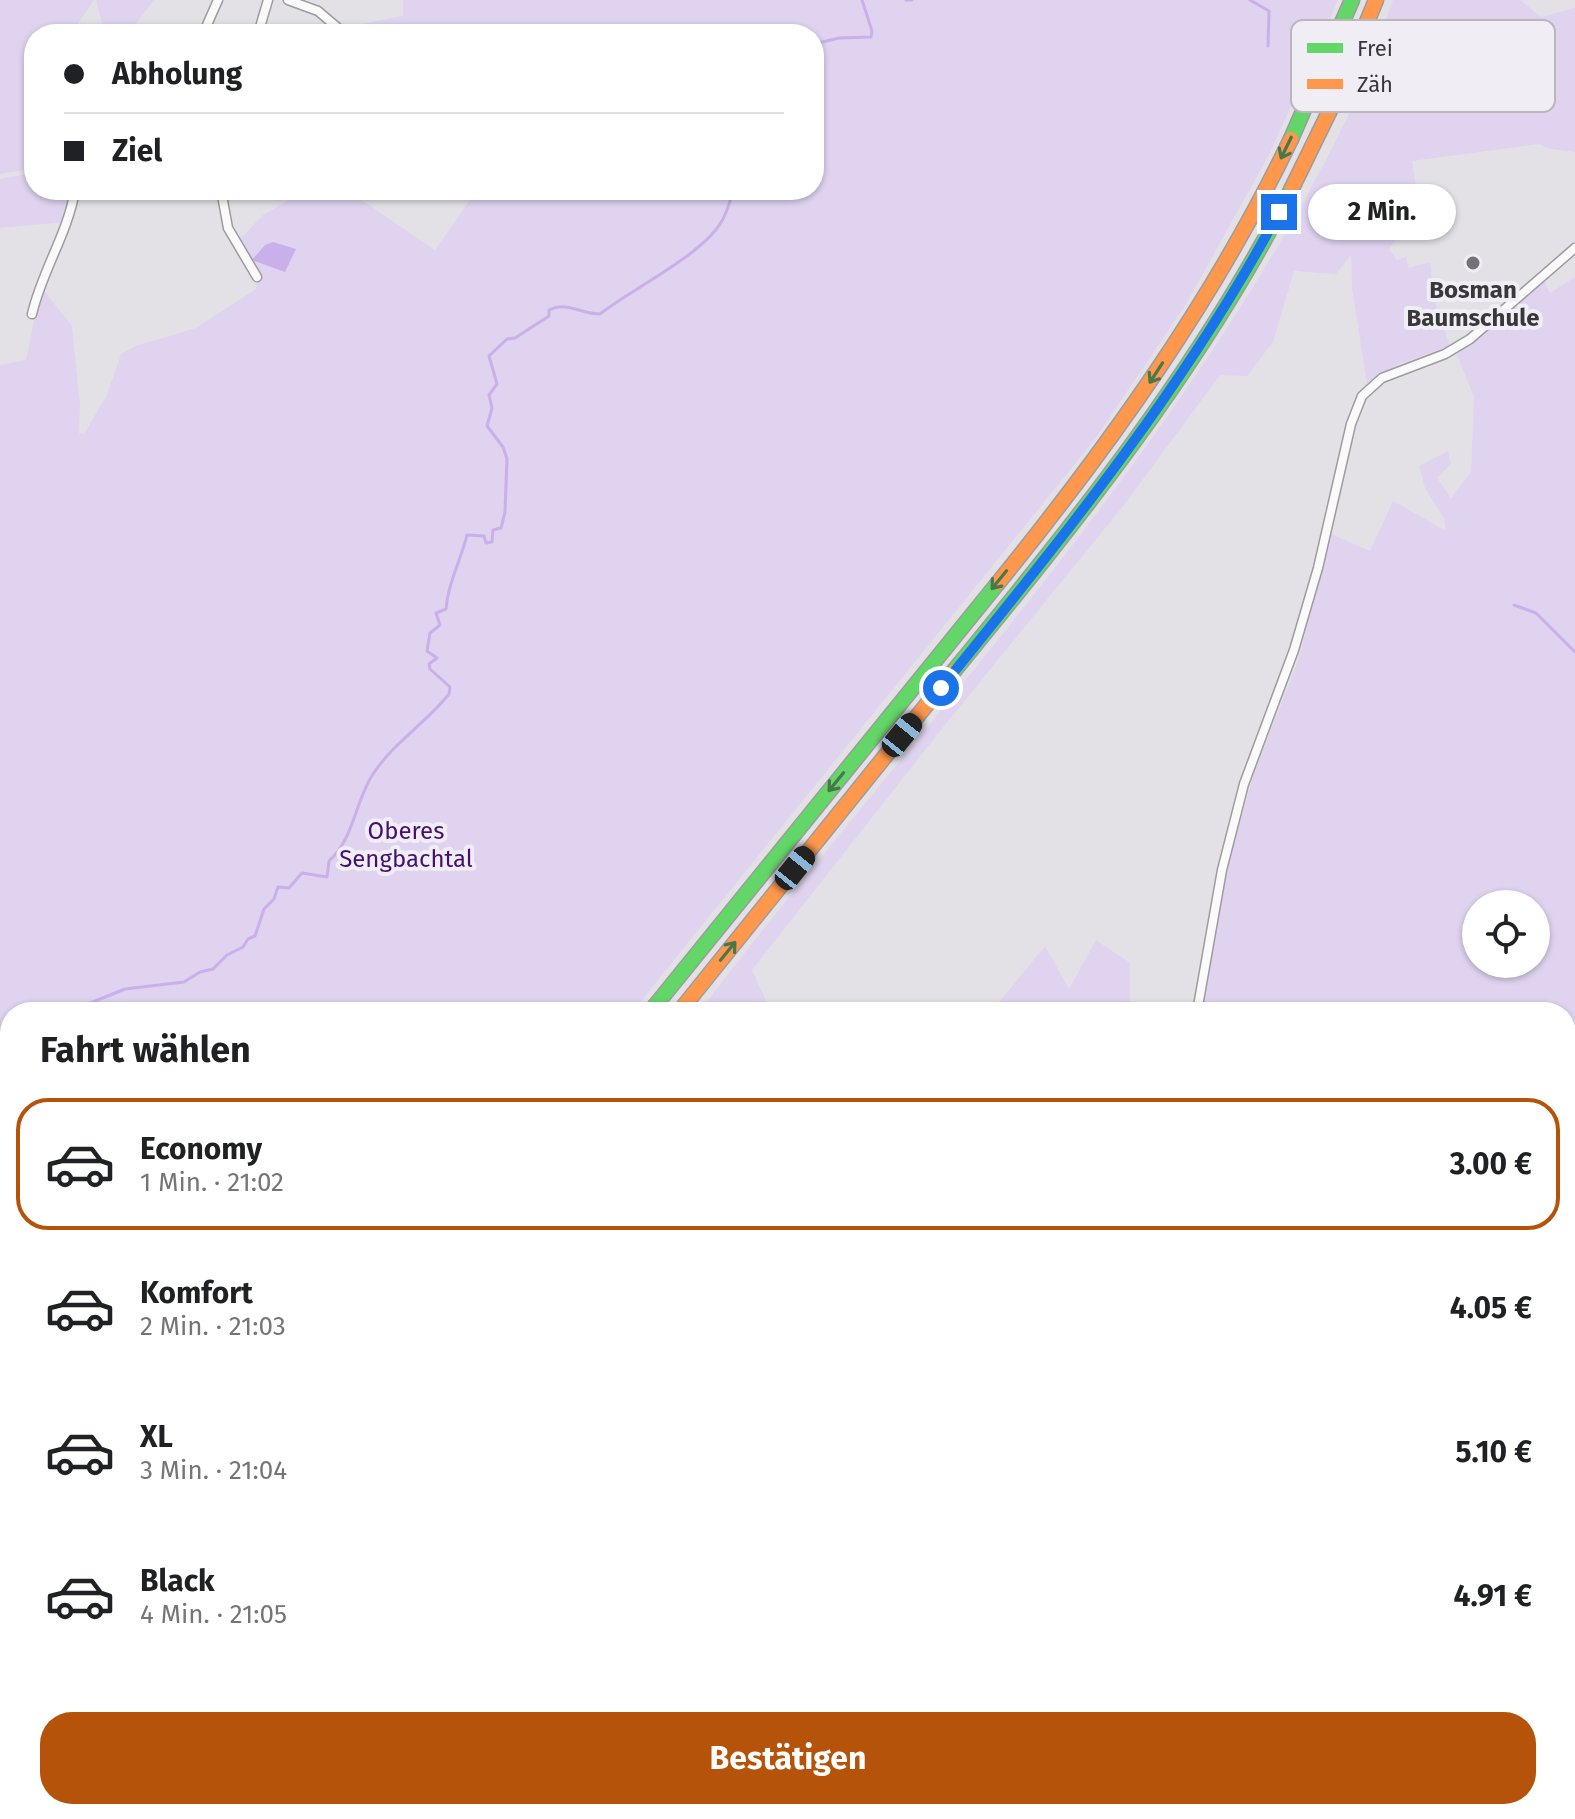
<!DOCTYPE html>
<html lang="de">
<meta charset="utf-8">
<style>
body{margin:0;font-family:"Fira Sans",sans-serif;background:#f2f2f2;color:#202124;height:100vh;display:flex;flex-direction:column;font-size:30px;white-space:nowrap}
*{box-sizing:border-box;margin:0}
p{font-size:26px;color:#757577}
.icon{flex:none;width:44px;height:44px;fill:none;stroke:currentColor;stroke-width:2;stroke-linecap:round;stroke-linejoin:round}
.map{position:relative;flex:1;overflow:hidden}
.side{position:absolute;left:0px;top:1002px;width:1576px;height:818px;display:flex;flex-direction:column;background:#fff;border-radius:32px 32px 0 0;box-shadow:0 2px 6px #0004}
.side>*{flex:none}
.banner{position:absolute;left:24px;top:24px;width:800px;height:176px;border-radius:32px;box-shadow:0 2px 6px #0004;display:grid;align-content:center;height:176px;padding:0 40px;background:#fff}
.fabs{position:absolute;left:1462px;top:890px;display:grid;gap:16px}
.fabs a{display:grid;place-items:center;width:88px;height:88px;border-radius:50%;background:#fff;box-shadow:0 2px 6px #0004;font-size:40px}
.end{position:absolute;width:36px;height:36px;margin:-18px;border:10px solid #1a73e8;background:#fff;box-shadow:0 0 0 4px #fff}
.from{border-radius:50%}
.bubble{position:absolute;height:56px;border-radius:28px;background:#fff;box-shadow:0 2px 6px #0004;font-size:26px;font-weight:700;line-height:56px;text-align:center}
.car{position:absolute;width:24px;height:48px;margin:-24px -12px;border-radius:10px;box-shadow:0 0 6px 2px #0007;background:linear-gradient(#222 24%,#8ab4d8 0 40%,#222 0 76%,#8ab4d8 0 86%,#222 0)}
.banner b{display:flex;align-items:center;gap:28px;height:76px;font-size:30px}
.banner b+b{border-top:2px solid #e0e0e0}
.banner i{width:20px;height:20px;background:#202124}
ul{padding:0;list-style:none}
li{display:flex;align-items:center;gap:24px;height:132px;margin:0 16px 12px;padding:0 24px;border:4px solid transparent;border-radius:32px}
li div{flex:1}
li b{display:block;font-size:30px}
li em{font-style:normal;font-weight:700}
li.selected{border-color:#b45309}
li>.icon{width:72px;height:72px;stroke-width:1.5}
h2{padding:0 40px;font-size:36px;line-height:96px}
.cta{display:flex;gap:16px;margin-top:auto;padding:16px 40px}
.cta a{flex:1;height:92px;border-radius:32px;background:#b45309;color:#fff;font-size:32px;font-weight:700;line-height:92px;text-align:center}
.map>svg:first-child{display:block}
.green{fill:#dfd3f0;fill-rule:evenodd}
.water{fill:#c9b0ea}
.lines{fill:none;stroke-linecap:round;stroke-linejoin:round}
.stream{stroke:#c9b0ea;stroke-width:3}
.street-casing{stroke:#9c9b9e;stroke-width:11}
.fast-casing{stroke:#9c9b9e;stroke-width:17}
.slow-casing{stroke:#9c9b9e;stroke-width:17}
.street{stroke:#fbfafb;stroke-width:8}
.fast{stroke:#63d668;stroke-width:14}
.slow{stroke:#ff974d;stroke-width:14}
.oneway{stroke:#49774c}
.route{stroke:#1a73e8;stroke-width:10}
.poi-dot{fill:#747276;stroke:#f0eef4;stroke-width:3}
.labels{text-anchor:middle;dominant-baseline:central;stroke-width:8;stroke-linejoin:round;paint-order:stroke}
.poi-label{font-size:24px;font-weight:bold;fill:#38373a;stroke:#f0eef4}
.park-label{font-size:24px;fill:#451070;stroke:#f0eef4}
.key{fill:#f0eef4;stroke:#b9b7bc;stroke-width:2}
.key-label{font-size:22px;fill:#38373a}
</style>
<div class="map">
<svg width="1575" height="1819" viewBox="0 0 1575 1819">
<rect width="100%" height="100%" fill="#e3e1e6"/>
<g class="green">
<polygon points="0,0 94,0 71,34 34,34 34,168 0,174"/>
<polygon points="96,0 154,0 128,34 105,34"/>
<polygon points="403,0 1338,0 1270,153 1186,304 1095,439 632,1012 10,1012 10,1810 21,1810 15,1819 0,1819 0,365 26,360 41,287 72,326 80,405 79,433 84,434 107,395 121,354 136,346 196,328 256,289 258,276 238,241 262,216 293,197 290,190 347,190 435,250 477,190 814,190 814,34 341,34 336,29 403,16"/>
<path d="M1393,0H1520L1541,17L1575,8V152L1550,149L1539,144L1412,161L1419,208L1389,249L1397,260L1406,257L1409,268L1430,262L1434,300L1450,346L1397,365L1367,383L1352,288L1351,255L1336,274L1294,271L1273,342L1247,376L1220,375L1124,505L944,726L752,970L767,1003L762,1012H699C924,717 1188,446 1351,110C1368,75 1379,36 1393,0Z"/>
<polygon points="34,173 34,190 74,190 65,222 0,228 0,179"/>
<path d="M1575,277V1819H73L79,1810H1566V1012H1202L1230,857L1254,773L1298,661L1331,534L1370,551L1393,501L1446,531L1444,518L1425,488L1419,466L1448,451L1451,464L1437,478L1451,498L1471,472L1474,397L1456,353L1496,325L1544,281L1550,293ZM1476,904H1536V964H1476Z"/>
<polygon points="1096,940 1130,963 1130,1011 1105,1006 1102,1012 991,1012 1045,946 1069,989"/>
</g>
<polygon class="water" points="273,242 296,249 285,272 252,260 265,245"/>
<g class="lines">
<g class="stream">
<polyline points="906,0 912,0"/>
<polyline points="1250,0 1269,11 1268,46"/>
<polyline points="814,44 839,38 871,37 872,31 862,0"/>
<polyline points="1514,605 1536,613 1575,652"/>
<path d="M68,1012L125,989L184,982L200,972L213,969L227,955L243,947L248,939L255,936L264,909L274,899L278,887L289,888L302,873L327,877L329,861C354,839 355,801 373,774C394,742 426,723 449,694L450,687L430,669L429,664L437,658L427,651L430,633L440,625L436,613L446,609C448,583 461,560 467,535L484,536L486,543L492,542L493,530L501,528L505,512L507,459L503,447L487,426L492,408L489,395L497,384L489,356L507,339L515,338L549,316V310C567,301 581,314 600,314C633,288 705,254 723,219C728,210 730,199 734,190"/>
<polyline points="0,1091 10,1086"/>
<polyline points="1566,1274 1575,1275"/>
<polyline points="1566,1473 1575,1473"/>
<polyline points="623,1810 623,1819"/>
<polyline points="1189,1810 1191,1819"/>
<polyline points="1108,1819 1121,1810"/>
<polyline points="1212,1819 1228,1810"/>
</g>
<defs>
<g id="street">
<polyline points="288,0 318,11 338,28"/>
<polyline points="203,34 218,0"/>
<polyline points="258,34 268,0"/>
<polyline points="221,190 228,228 257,277"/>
<path d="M32,314C42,271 68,233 75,190"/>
<polyline points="1197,1012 1222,870 1244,784 1294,650 1318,568 1351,424 1362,396 1382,378 1445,354 1470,339 1575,248"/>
<polyline points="1067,1819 1073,1810"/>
</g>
<g id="fast">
<polyline points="1291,139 1352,0"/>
<path d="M953,672C1078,519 1202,366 1292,188"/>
<polyline points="650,1012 998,583"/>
<polyline points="32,1819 38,1810"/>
</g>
<g id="slow">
<polyline points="1292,188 1334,102 1376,0"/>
<path d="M998,583C1110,445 1214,300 1291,139"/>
<polyline points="679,1012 953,672"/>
<polyline points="58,1819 64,1810"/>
</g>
</defs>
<use href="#street" class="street-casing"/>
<use href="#fast" class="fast-casing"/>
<use href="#slow" class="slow-casing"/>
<use href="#street" class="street"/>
<use href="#fast" class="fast"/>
<use href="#slow" class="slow"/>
</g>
<defs><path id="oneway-shaft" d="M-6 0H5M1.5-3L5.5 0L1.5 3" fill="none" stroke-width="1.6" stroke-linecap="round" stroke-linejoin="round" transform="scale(2)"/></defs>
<g class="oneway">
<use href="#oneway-shaft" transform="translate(1286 148) rotate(116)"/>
<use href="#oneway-shaft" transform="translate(1156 373) rotate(123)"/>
<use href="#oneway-shaft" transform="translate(999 580) rotate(129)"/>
<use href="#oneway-shaft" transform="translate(836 782) rotate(129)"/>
<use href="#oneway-shaft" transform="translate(728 951) rotate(-51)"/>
</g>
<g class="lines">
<path class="route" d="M941,688C1064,536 1187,385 1279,212"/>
</g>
<circle class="poi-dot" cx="1473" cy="263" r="8"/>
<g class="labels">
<g class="poi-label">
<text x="1473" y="290">Bosman<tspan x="1473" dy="28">Baumschule</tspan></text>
</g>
<g class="park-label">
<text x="406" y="831">Oberes<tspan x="406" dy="28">Sengbachtal</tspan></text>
</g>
</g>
<rect x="1291" y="20" width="264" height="92" rx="12" class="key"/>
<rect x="1307" y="43" width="36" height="10" fill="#63d668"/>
<rect x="1307" y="79" width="36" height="10" fill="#ff974d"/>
<g class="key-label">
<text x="1357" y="56">Frei</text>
<text x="1357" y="92">Zäh</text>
</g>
</svg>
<div class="fabs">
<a><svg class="icon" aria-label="locate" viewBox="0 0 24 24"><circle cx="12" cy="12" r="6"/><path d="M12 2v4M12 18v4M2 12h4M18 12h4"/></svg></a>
</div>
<i class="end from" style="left:941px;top:688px"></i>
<i class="end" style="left:1279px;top:212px"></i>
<div class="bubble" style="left:1308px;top:184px;width:148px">2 Min.</div>
<i class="car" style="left:902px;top:735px;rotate:39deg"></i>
<i class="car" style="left:795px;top:868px;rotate:39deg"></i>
<div class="banner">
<b><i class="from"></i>Abholung</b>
<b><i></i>Ziel</b>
</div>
<section class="side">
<h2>Fahrt wählen</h2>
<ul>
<li class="selected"><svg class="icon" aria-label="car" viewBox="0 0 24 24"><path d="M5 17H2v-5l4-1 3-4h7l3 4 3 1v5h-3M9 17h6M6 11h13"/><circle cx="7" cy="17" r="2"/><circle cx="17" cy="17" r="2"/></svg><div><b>Economy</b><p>1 Min. · 21:02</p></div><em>3.00 €</em></li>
<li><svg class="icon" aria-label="car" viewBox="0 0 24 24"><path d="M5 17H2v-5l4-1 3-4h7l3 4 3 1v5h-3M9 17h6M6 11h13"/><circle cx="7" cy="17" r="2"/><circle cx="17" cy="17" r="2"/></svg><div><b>Komfort</b><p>2 Min. · 21:03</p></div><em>4.05 €</em></li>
<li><svg class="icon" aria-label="car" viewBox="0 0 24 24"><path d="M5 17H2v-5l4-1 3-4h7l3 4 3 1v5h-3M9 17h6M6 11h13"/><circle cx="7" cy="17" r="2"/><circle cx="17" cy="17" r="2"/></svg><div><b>XL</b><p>3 Min. · 21:04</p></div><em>5.10 €</em></li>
<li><svg class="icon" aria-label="car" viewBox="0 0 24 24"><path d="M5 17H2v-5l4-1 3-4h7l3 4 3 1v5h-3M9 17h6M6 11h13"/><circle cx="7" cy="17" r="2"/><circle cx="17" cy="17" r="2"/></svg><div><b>Black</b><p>4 Min. · 21:05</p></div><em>4.91 €</em></li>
</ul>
<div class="cta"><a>Bestätigen</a></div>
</section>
</div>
